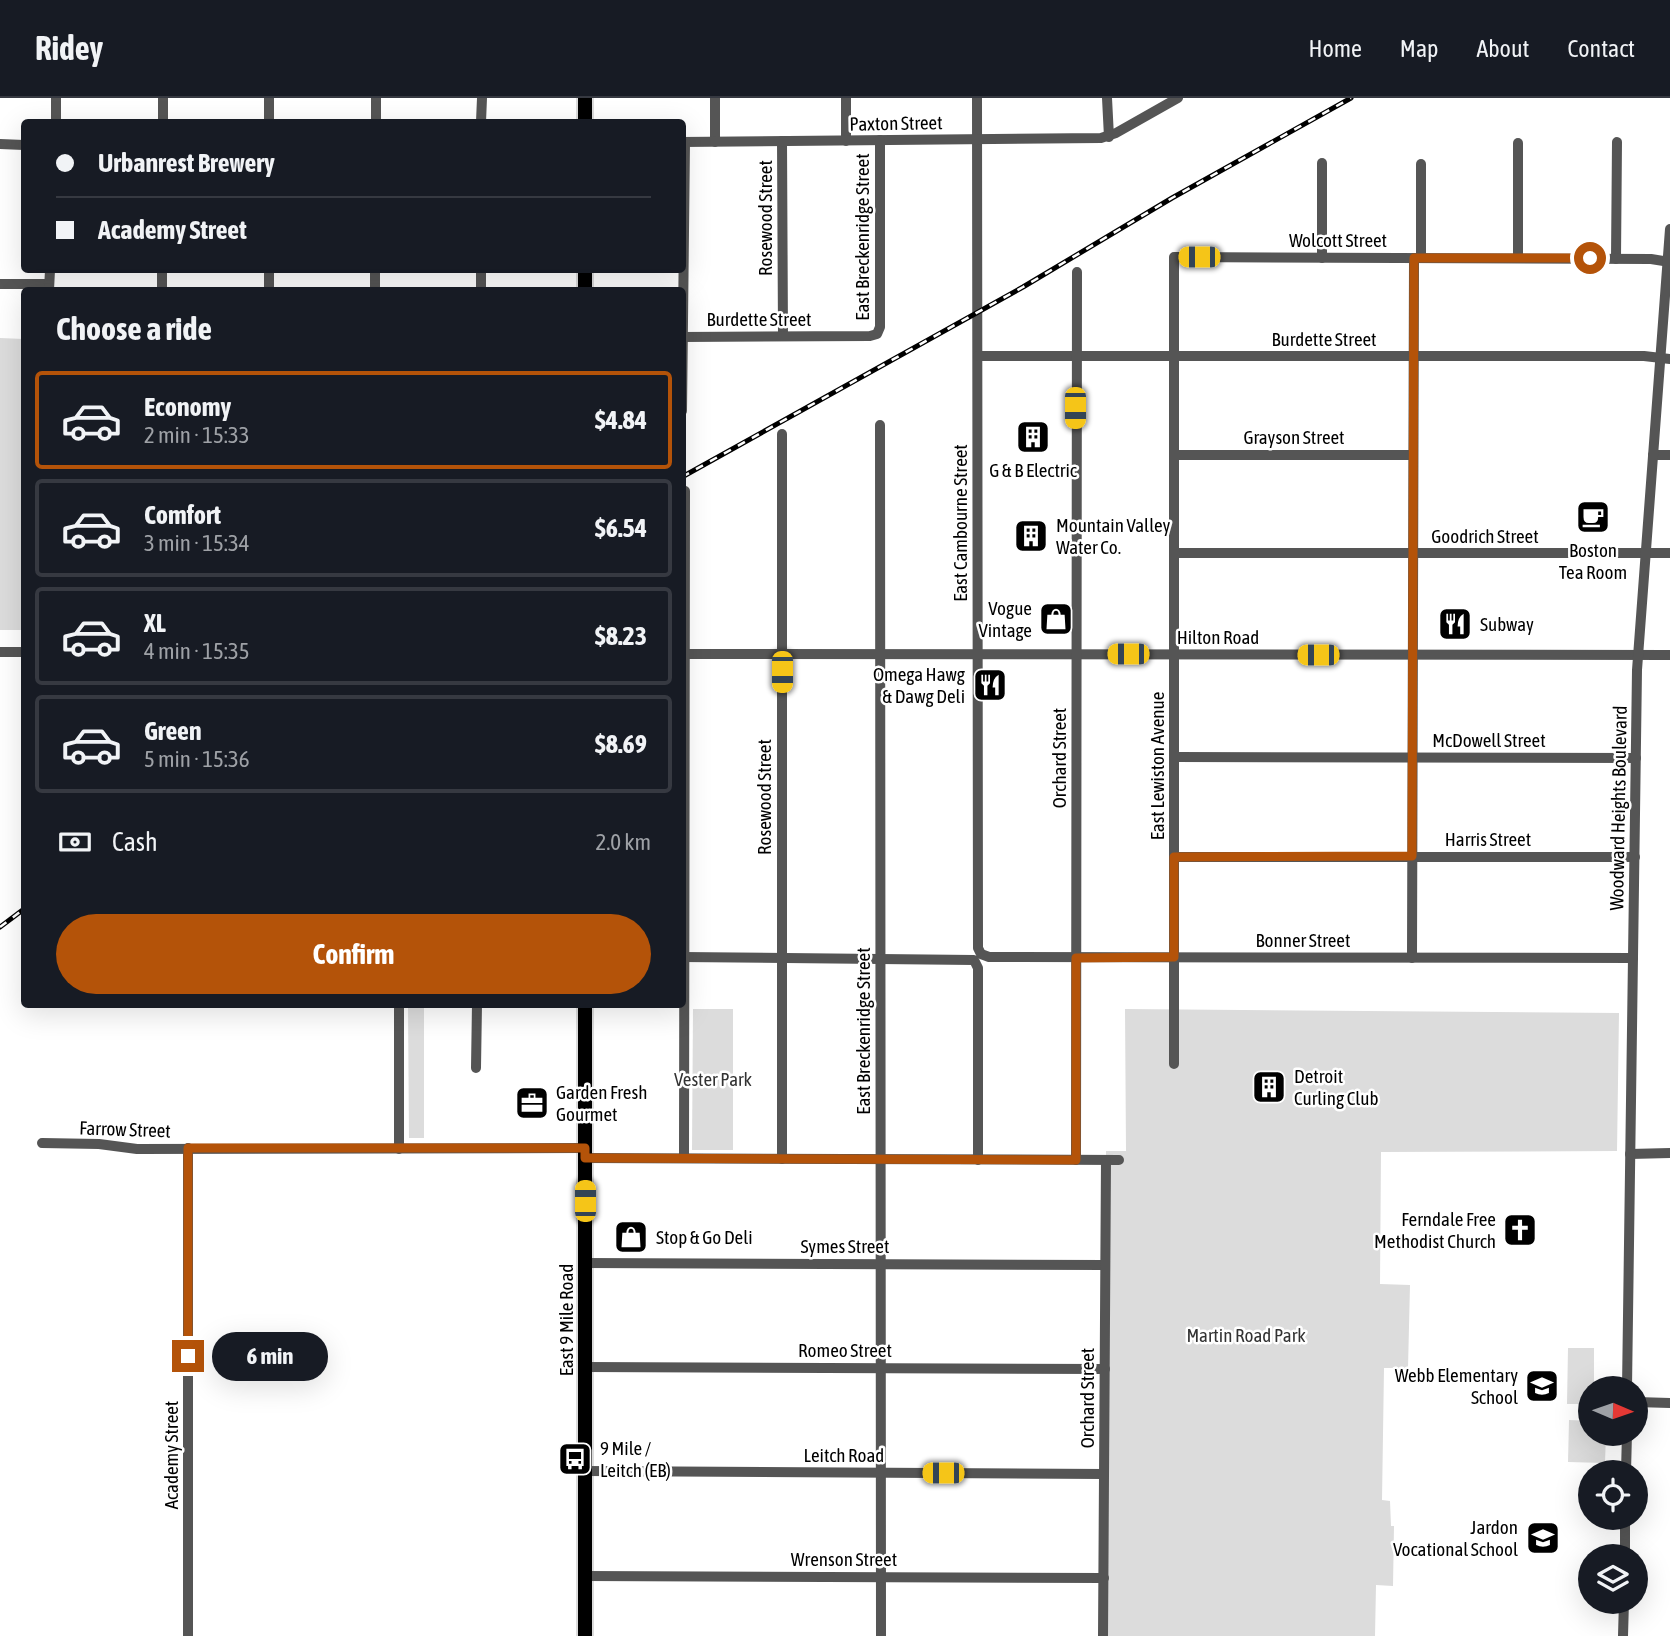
<!DOCTYPE html>
<meta charset="utf-8">
<style>
body{margin:0;font-family:"Asap Condensed",sans-serif;background:#242831;color:#f1f3f6;height:100vh;display:flex;flex-direction:column;font-size:26px;white-space:nowrap}
*{box-sizing:border-box;margin:0}
p{font-size:23px;color:#9ea1a6}
.icon{flex:none;width:38px;height:38px;fill:none;stroke:currentColor;stroke-width:2;stroke-linecap:round;stroke-linejoin:round}
.map{position:relative;flex:1;overflow:hidden}
.sheet{position:absolute;left:21px;top:189px;width:665px;height:721px;display:flex;flex-direction:column;background:#171b24;border-radius:7px;box-shadow:0 7px 28px #0002}
.sheet>*{flex:none}
.hud{position:absolute;left:21px;top:21px;width:665px;height:154px;border-radius:7px;box-shadow:0 7px 28px #0002;display:grid;align-content:center;height:154px;padding:0 35px;background:#171b24}
.needle{width:46px;rotate:92deg}
.controls{position:absolute;left:1578px;top:1278px;display:grid;gap:14px}
.controls a{display:grid;place-items:center;width:70px;height:70px;border-radius:50%;background:#171b24;box-shadow:0 7px 28px #0002;font-size:35px}
.end{position:absolute;width:32px;height:32px;margin:-16px;border:9px solid #b45309;background:#fff;box-shadow:0 0 0 4px #fff}
.from{border-radius:50%}
.bubble{position:absolute;height:49px;border-radius:24px;background:#171b24;box-shadow:0 7px 28px #0002;font-size:23px;font-weight:700;line-height:49px;text-align:center}
.car{position:absolute;width:21px;height:42px;margin:-21px -10px;border-radius:9px;box-shadow:0 0 5px 2px #0007;background:linear-gradient(#f5c518 24%,#345 0 40%,#f5c518 0 76%,#345 0 86%,#f5c518 0)}
.hud b{display:flex;align-items:center;gap:24px;height:66px;font-size:26px}
.hud b+b{border-top:2px solid #363941}
.hud i{width:18px;height:18px;background:#f1f3f6}
ul{padding:0;list-style:none}
li{display:flex;align-items:center;gap:21px;height:98px;margin:0 14px 10px;padding:0 21px;border:4px solid #363941;border-radius:7px}
li div{flex:1}
li b{display:block;font-size:26px}
li em{font-style:normal;font-weight:700}
li.selected{border-color:#b45309}
li>.icon{width:63px;height:63px;stroke-width:1.5}
h2{padding:0 35px;font-size:32px;line-height:84px}
.pay{display:flex;align-items:center;gap:18px;height:77px;padding:0 35px;font-size:26px}
.pay p{margin-inline-start:auto}
.primary-button{display:flex;gap:14px;margin-top:auto;padding:14px 35px}
.primary-button a{flex:1;height:80px;border-radius:42px;background:#b45309;color:#fff;font-size:28px;font-weight:700;line-height:80px;text-align:center}
header{display:flex;align-items:center;gap:42px;box-sizing:border-box;height:98px;padding:0 35px;background:#171b24;border-bottom:2px solid #363941}
header strong{font-size:33px}
nav{display:flex;gap:38px;margin-inline-start:auto;font-size:24px}
.map>svg:first-child{display:block}
.green{fill:#dcdcdc}
.lines{fill:none;stroke-linecap:round;stroke-linejoin:round}
.major-casing{stroke:#dbdbdb;stroke-width:18}
.minor{stroke:#555;stroke-width:10}
.major{stroke:#000;stroke-width:14}
.rail-casing{stroke:#000;stroke-width:5}
.rail{stroke:#fff;stroke-width:2.5;stroke-dasharray:8;stroke-linecap:butt}
.route{stroke:#b45309;stroke-width:9}
.labels{text-anchor:middle;dominant-baseline:central;stroke-width:5;stroke-linejoin:round;paint-order:stroke}
.street-label{font-size:19px;fill:#000;stroke:#fff}
.poi-label{font-size:19px;fill:#000;stroke:#fff;text-anchor:start}
.park-label{font-size:19px;fill:#333;stroke:#fff}
</style>
<header>
<strong>Ridey</strong>
<nav><a>Home</a><a>Map</a><a>About</a><a>Contact</a></nav>
</header>
<div class="map">
<svg width="1670" height="1538" viewBox="0 0 1670 1538">
<rect width="100%" height="100%" fill="#fff"/>
<g class="green">
<polygon points="0,240 24,241 24,532 0,532"/>
<polygon points="408,907 424,907 424,1040 409,1040"/>
<polygon points="693,911 733,911 733,1052 692,1052"/>
<polygon points="1125,911 1619,915 1617,1053 1381,1054 1380,1186 1410,1187 1408,1270 1384,1270 1382,1402 1390,1403 1391,1428 1394,1428 1393,1488 1376,1487 1375,1538 1104,1538 1106,1053 1126,1053"/>
<polygon points="1568,1250 1594,1250 1594,1290 1591,1290 1591,1306 1567,1306"/>
<polygon points="1569,1322 1591,1323 1591,1335 1606,1335 1605,1365 1568,1364"/>
</g>
<g class="lines">
<defs>
<g id="major">
<polyline points="585,24 585,0"/>
<polyline points="585,172 585,192"/>
<polyline points="585,906 585,1538"/>
</g>
</defs>
<use href="#major" class="major-casing"/>
<g class="minor">
<polyline points="715,0 715,44"/>
<polyline points="846,0 846,43"/>
<polyline points="977,0 978,850 981,856 989,859 1633,860"/>
<polyline points="1107,0 1109,39"/>
<polyline points="56,24 56,0"/>
<polyline points="163,24 163,0"/>
<polyline points="269,24 269,0"/>
<polyline points="376,24 376,0"/>
<polyline points="481,24 482,0"/>
<polyline points="782,43 783,238"/>
<polyline points="682,44 1101,40 1116,35 1178,0"/>
<polyline points="0,46 24,47"/>
<polyline points="1322,65 1322,160"/>
<polyline points="1421,66 1421,160"/>
<polyline points="1518,160 1518,45"/>
<polyline points="1616,161 1617,44"/>
<polyline points="481,172 481,192"/>
<polyline points="0,186 49,186"/>
<polyline points="49,192 50,172"/>
<polyline points="162,192 162,172"/>
<polyline points="269,192 269,172"/>
<polyline points="375,192 375,172"/>
<polyline points="682,239 870,238 877,236 880,229 880,42"/>
<polyline points="978,258 1644,258 1670,261"/>
<polyline points="682,313 685,44"/>
<polyline points="880,327 881,1538"/>
<polyline points="1174,357 1413,357"/>
<polyline points="1653,357 1670,357"/>
<polyline points="1175,455 1670,455"/>
<polyline points="0,554 24,554"/>
<polyline points="682,556 1670,557"/>
<polyline points="1175,659 1636,660"/>
<polyline points="1174,759 1635,759"/>
<polyline points="682,859 974,862 978,870 978,1062"/>
<polyline points="1412,860 1414,160"/>
<polyline points="1174,966 1174,159 1651,161 1670,164"/>
<polyline points="476,970 477,906"/>
<polyline points="42,1045 99,1046 137,1051 585,1050"/>
<polyline points="188,1050 188,1538"/>
<polyline points="399,1051 399,906"/>
<polyline points="1630,1056 1670,1055"/>
<polyline points="585,1060 1119,1062"/>
<polyline points="684,1060 685,393"/>
<polyline points="782,1061 782,336"/>
<polyline points="1076,1062 1077,174"/>
<polyline points="585,1165 1105,1167"/>
<polyline points="585,1269 1105,1271"/>
<polyline points="1627,1290 1637,572 1670,131"/>
<polyline points="1636,1304 1670,1305"/>
<polyline points="585,1373 1104,1376"/>
<polyline points="1626,1374 1627,1335"/>
<polyline points="1625,1458 1625,1419"/>
<polyline points="585,1478 1104,1480"/>
<polyline points="1103,1538 1106,1062"/>
<polyline points="1623,1538 1624,1503"/>
</g>
<use href="#major" class="major"/>
<defs>
<g id="rail">
<polyline points="682,379 1023,189 1172,100 1351,0"/>
<polyline points="0,829 24,811"/>
</g>
</defs>
<use href="#rail" class="rail-casing"/>
<use href="#rail" class="rail"/>
</g>
<g class="lines">
<polyline class="route" points="188,1258 188,1050 585,1050 585,1060 598,1060 1076,1062 1076,860 1174,859 1174,759 1412,758 1414,160 1590,160"/>
</g>
<defs>
<symbol id="building-square" viewBox="-11 -11 22 22"><rect x="-9" y="-9" width="18" height="18" rx="4" fill="#000" stroke="#fff"/><path d="M-4-6H4V6H1V3H-1V6H-4ZM-2.5-4.3h1.7v1.8h-1.7ZM.8-4.3h1.7v1.8H.8ZM-2.5-1h1.7V.8h-1.7ZM.8-1h1.7V.8H.8Z" fill="#fff"/></symbol>
<symbol id="cafe-square" viewBox="-11 -11 22 22"><rect x="-9" y="-9" width="18" height="18" rx="4" fill="#000" stroke="#fff"/><path d="M-5.5-4.5H6V0H3Q3 3.5 0 3.5H-2.5Q-5.5 3.5-5.5 0ZM3-3.2v2h1.7v-2ZM-6 4.5H4V6H-6Z" fill="#fff"/></symbol>
<symbol id="shop-square" viewBox="-11 -11 22 22"><rect x="-9" y="-9" width="18" height="18" rx="4" fill="#000" stroke="#fff"/><path d="M-5-2.5h2.3a2.7 3.5 0 0 1 5.4 0H5L5.5 6h-11ZM-1.5-2.5h3a1.5 2.3 0 0 0-3 0Z" fill="#fff"/></symbol>
<symbol id="restaurant-square" viewBox="-11 -11 22 22"><rect x="-9" y="-9" width="18" height="18" rx="4" fill="#000" stroke="#fff"/><path d="M-5-6h1v4h1v-4h1v4h1v-4h1v5L-1.5 .5V6h-2V.5L-5-1ZM5-6V6H3V1.5H1.5Q1.5-4 5-6Z" fill="#fff"/></symbol>
<symbol id="office-square" viewBox="-11 -11 22 22"><rect x="-9" y="-9" width="18" height="18" rx="4" fill="#000" stroke="#fff"/><path d="M-6-3h4V-5.5h4V-3h4V5H-6ZM-1-4.5V-3h2v-1.5ZM-6 0V1H6V0Z" fill="#fff"/></symbol>
<symbol id="church-square" viewBox="-11 -11 22 22"><rect x="-9" y="-9" width="18" height="18" rx="4" fill="#000" stroke="#fff"/><path d="M-1.2-6h2.4v3.5h3.3v2.4h-3.3V6h-2.4V-.1h-3.3v-2.4h3.3Z" fill="#fff"/></symbol>
<symbol id="school-square" viewBox="-11 -11 22 22"><rect x="-9" y="-9" width="18" height="18" rx="4" fill="#000" stroke="#fff"/><path d="M0-5L7-2L0 1L-7-2ZM-4 1L0 2.5L4 1V4Q0 6-4 4Z" fill="#fff"/></symbol>
<symbol id="bus-square" viewBox="-11 -11 22 22"><rect x="-9" y="-9" width="18" height="18" rx="4" fill="#000" stroke="#fff"/><path d="M-5-6H5V4H4V6H2V4H-2V6H-4V4H-5ZM-3.5-4V0h7V-4ZM-3.5 1.2v1.5H-2V1.2ZM2 1.2v1.5H3.5V1.2Z" fill="#fff"/></symbol>
</defs>
<g fill-rule="evenodd">
<use href="#building-square" x="1014" y="320" width="38" height="38"/>
<use href="#cafe-square" x="1574" y="400" width="38" height="38"/>
<use href="#building-square" x="1012" y="419" width="38" height="38"/>
<use href="#shop-square" x="1037" y="502" width="38" height="38"/>
<use href="#restaurant-square" x="1436" y="507" width="38" height="38"/>
<use href="#restaurant-square" x="971" y="568" width="38" height="38"/>
<use href="#building-square" x="1250" y="970" width="38" height="38"/>
<use href="#office-square" x="513" y="986" width="38" height="38"/>
<use href="#church-square" x="1501" y="1113" width="38" height="38"/>
<use href="#shop-square" x="612" y="1120" width="38" height="38"/>
<use href="#school-square" x="1523" y="1269" width="38" height="38"/>
<use href="#bus-square" x="556" y="1342" width="38" height="38"/>
<use href="#school-square" x="1524" y="1421" width="38" height="38"/>
</g>
<g class="labels">
<g class="street-label">
<text transform="translate(896 25) rotate(-1)">Paxton Street</text>
<text transform="translate(765 120) rotate(-90)">Rosewood Street</text>
<text transform="translate(862 139) rotate(-90)">East Breckenridge Street</text>
<text x="1338" y="142">Wolcott Street</text>
<text x="759" y="221">Burdette Street</text>
<text x="1324" y="241">Burdette Street</text>
<text x="1294" y="339">Grayson Street</text>
<text transform="translate(960 425) rotate(-90)">East Cambourne Street</text>
<text x="1485" y="438">Goodrich Street</text>
<text x="1218" y="539">Hilton Road</text>
<text x="1489" y="642">McDowell Street</text>
<text transform="translate(1059 660) rotate(-90)">Orchard Street</text>
<text transform="translate(1157 668) rotate(-90)">East Lewiston Avenue</text>
<text transform="translate(764 699) rotate(-90)">Rosewood Street</text>
<text transform="translate(1618 710) rotate(-89)">Woodward Heights Boulevard</text>
<text x="1488" y="741">Harris Street</text>
<text x="1303" y="842">Bonner Street</text>
<text transform="translate(863 933) rotate(-90)">East Breckenridge Street</text>
<text transform="translate(125 1031) rotate(2)">Farrow Street</text>
<text x="845" y="1148">Symes Street</text>
<text transform="translate(566 1222) rotate(-90)">East 9 Mile Road</text>
<text x="845" y="1252">Romeo Street</text>
<text transform="translate(1087 1300) rotate(-90)">Orchard Street</text>
<text transform="translate(171 1357) rotate(-90)">Academy Street</text>
<text x="844" y="1357">Leitch Road</text>
<text x="844" y="1461">Wrenson Street</text>
</g>
<g class="poi-label">
<text x="1033" y="372" text-anchor="middle">G &amp; B Electric</text>
<text x="1056" y="427">Mountain Valley<tspan x="1056" dy="22">Water Co.</tspan></text>
<text x="1593" y="452" text-anchor="middle">Boston<tspan x="1593" dy="22">Tea Room</tspan></text>
<text x="1032" y="510" text-anchor="end">Vogue<tspan x="1032" dy="22">Vintage</tspan></text>
<text x="1480" y="526">Subway</text>
<text x="965" y="576" text-anchor="end">Omega Hawg<tspan x="965" dy="22">&amp; Dawg Deli</tspan></text>
<text x="1294" y="978">Detroit<tspan x="1294" dy="22">Curling Club</tspan></text>
<text x="556" y="994">Garden Fresh<tspan x="556" dy="22">Gourmet</tspan></text>
<text x="1496" y="1121" text-anchor="end">Ferndale Free<tspan x="1496" dy="22">Methodist Church</tspan></text>
<text x="656" y="1139">Stop &amp; Go Deli</text>
<text x="1518" y="1277" text-anchor="end">Webb Elementary<tspan x="1518" dy="22">School</tspan></text>
<text x="600" y="1350">9 Mile /<tspan x="600" dy="22">Leitch (EB)</tspan></text>
<text x="1518" y="1429" text-anchor="end">Jardon<tspan x="1518" dy="22">Vocational School</tspan></text>
</g>
<g class="park-label">
<text x="713" y="981">Vester Park</text>
<text x="1246" y="1237">Martin Road Park</text>
</g>
</g>
</svg>
<div class="controls">
<a><svg class="needle" viewBox="-14 -14 28 28"><path d="M0-13l5 13h-10z" fill="#e53935"/><path d="M0 13l5-13h-10z" fill="#9ea1a6"/></svg></a>
<a><svg class="icon" aria-label="locate" viewBox="0 0 24 24"><circle cx="12" cy="12" r="6"/><path d="M12 2v4M12 18v4M2 12h4M18 12h4"/></svg></a>
<a><svg class="icon" aria-label="layers" viewBox="0 0 24 24"><path d="M12 4l9 5-9 5-9-5zM3 14l9 5 9-5"/></svg></a>
</div>
<i class="end from" style="left:1590px;top:160px"></i>
<i class="end" style="left:188px;top:1258px"></i>
<div class="bubble" style="left:212px;top:1234px;width:116px">6 min</div>
<i class="car" style="left:1199px;top:159px;rotate:270deg"></i>
<i class="car" style="left:1075px;top:310px;rotate:180deg"></i>
<i class="car" style="left:1128px;top:556px;rotate:270deg"></i>
<i class="car" style="left:1318px;top:557px;rotate:270deg"></i>
<i class="car" style="left:782px;top:574px;rotate:180deg"></i>
<i class="car" style="left:585px;top:1103px;rotate:0deg"></i>
<i class="car" style="left:943px;top:1375px;rotate:270deg"></i>
<div class="hud">
<b><i class="from"></i>Urbanrest Brewery</b>
<b><i></i>Academy Street</b>
</div>
<section class="sheet">
<h2>Choose a ride</h2>
<ul>
<li class="selected"><svg class="icon" aria-label="car" viewBox="0 0 24 24"><path d="M5 17H2v-5l4-1 3-4h7l3 4 3 1v5h-3M9 17h6M6 11h13"/><circle cx="7" cy="17" r="2"/><circle cx="17" cy="17" r="2"/></svg><div><b>Economy</b><p>2 min · 15:33</p></div><em>$4.84</em></li>
<li><svg class="icon" aria-label="car" viewBox="0 0 24 24"><path d="M5 17H2v-5l4-1 3-4h7l3 4 3 1v5h-3M9 17h6M6 11h13"/><circle cx="7" cy="17" r="2"/><circle cx="17" cy="17" r="2"/></svg><div><b>Comfort</b><p>3 min · 15:34</p></div><em>$6.54</em></li>
<li><svg class="icon" aria-label="car" viewBox="0 0 24 24"><path d="M5 17H2v-5l4-1 3-4h7l3 4 3 1v5h-3M9 17h6M6 11h13"/><circle cx="7" cy="17" r="2"/><circle cx="17" cy="17" r="2"/></svg><div><b>XL</b><p>4 min · 15:35</p></div><em>$8.23</em></li>
<li><svg class="icon" aria-label="car" viewBox="0 0 24 24"><path d="M5 17H2v-5l4-1 3-4h7l3 4 3 1v5h-3M9 17h6M6 11h13"/><circle cx="7" cy="17" r="2"/><circle cx="17" cy="17" r="2"/></svg><div><b>Green</b><p>5 min · 15:36</p></div><em>$8.69</em></li>
</ul>
<div class="pay"><svg class="icon" aria-label="cash" viewBox="0 0 24 24"><path d="M3 7h18v10H3z"/><circle cx="12" cy="12" r="2"/></svg>Cash<p>2.0 km</p></div>
<div class="primary-button"><a>Confirm</a></div>
</section>
</div>
